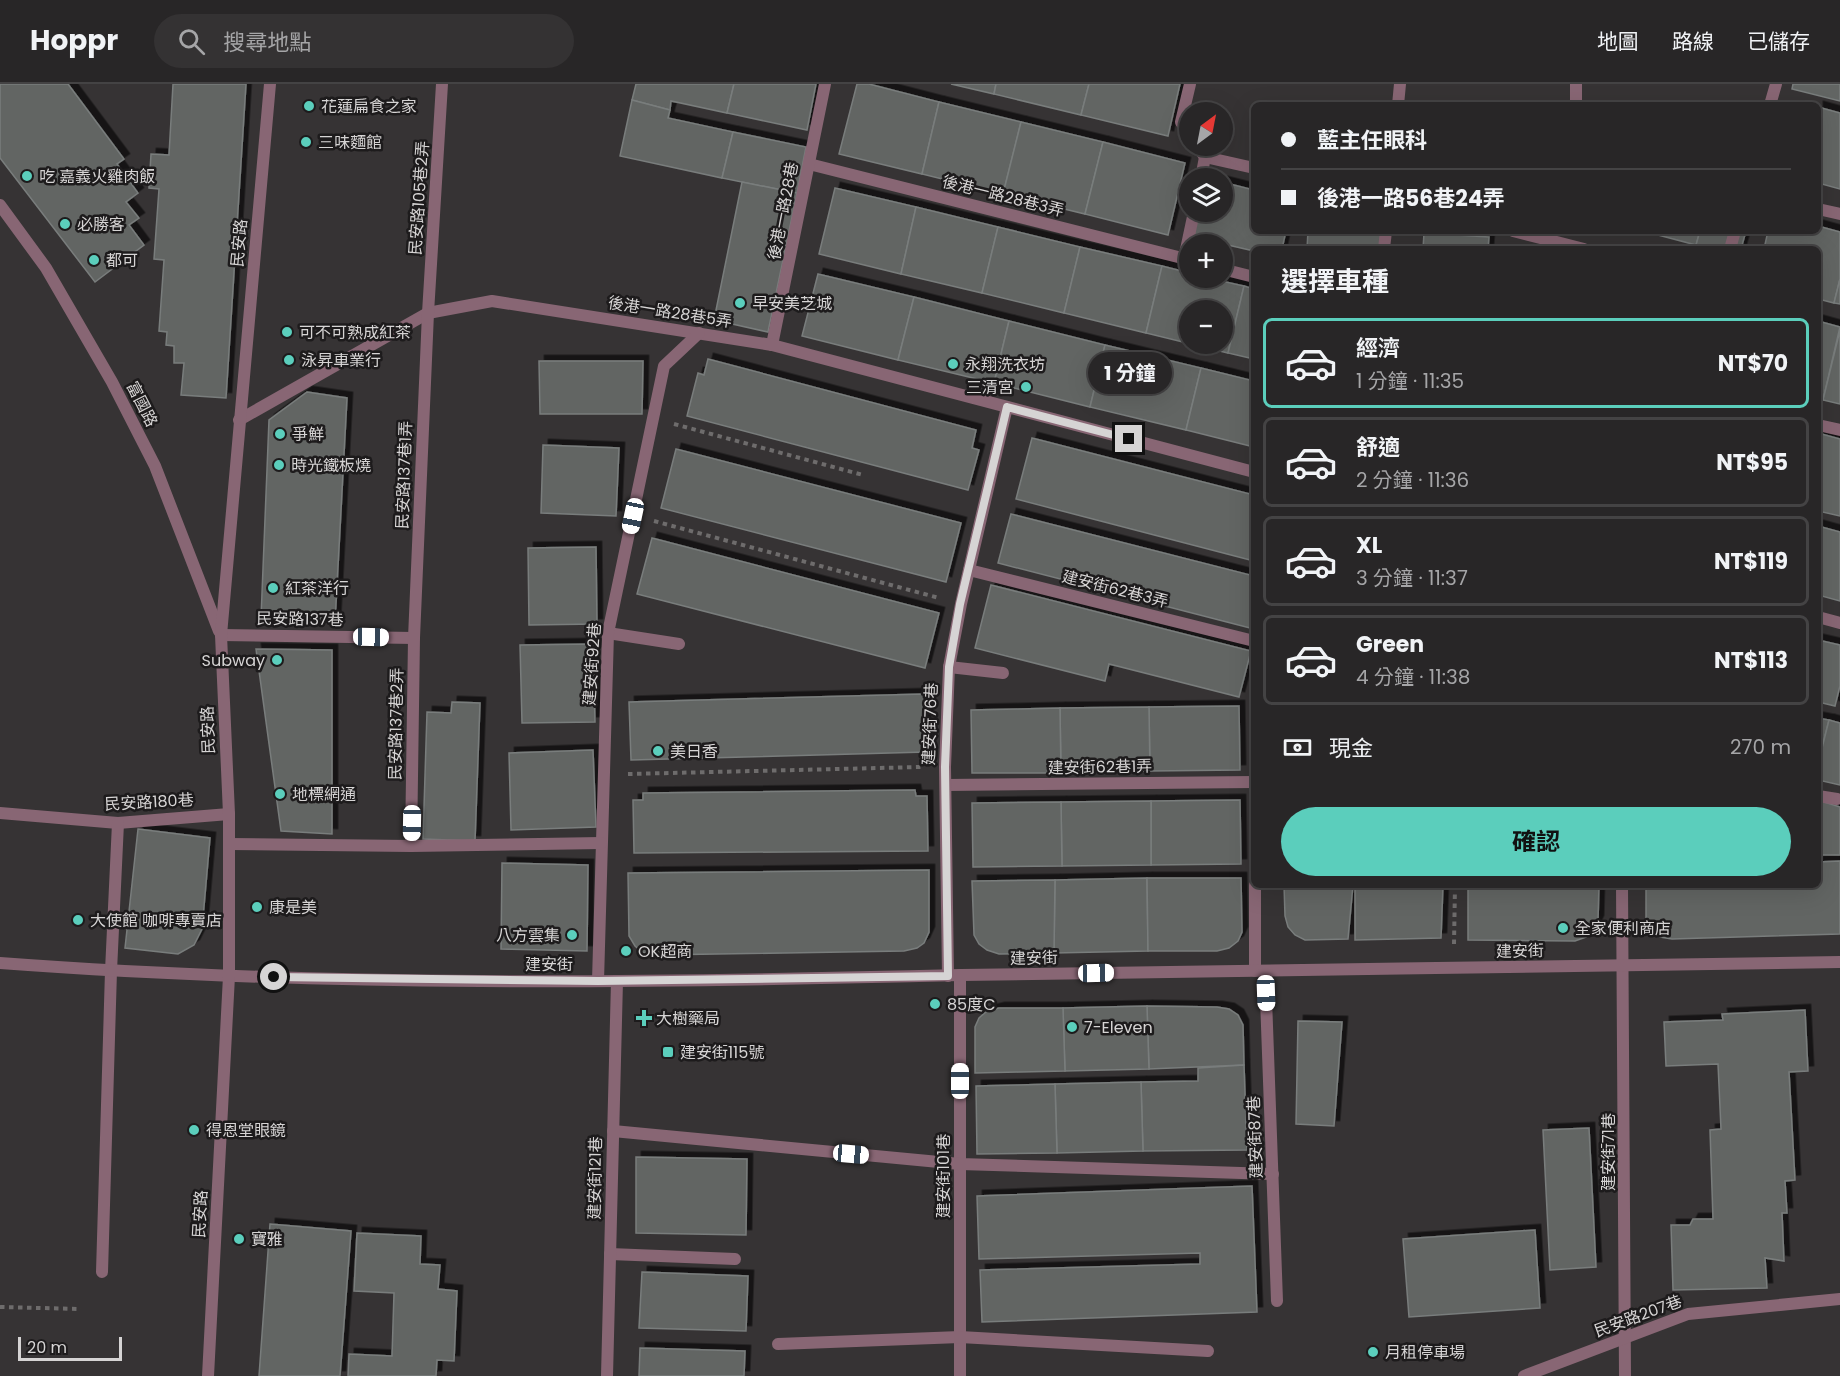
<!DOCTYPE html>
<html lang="zh-TW">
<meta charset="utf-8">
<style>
body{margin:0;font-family:Poppins,"Noto Sans TC",sans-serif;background:#343233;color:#f1f3f6;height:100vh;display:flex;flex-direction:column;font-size:22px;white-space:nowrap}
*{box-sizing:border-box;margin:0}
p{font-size:20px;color:#a5a5a7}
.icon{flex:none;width:33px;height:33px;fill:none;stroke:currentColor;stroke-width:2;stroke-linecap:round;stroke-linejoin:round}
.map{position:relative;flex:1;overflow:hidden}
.panel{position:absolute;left:1251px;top:162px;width:570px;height:642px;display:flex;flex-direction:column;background:#282627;border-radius:9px;box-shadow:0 6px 24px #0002,0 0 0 2px #444344}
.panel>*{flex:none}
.top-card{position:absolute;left:1251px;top:18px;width:570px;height:132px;border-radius:9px;box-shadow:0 6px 24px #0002,0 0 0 2px #444344;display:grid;align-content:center;height:132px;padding:0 30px;background:#282627}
.needle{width:39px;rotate:32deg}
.tools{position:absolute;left:1179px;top:18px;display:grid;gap:12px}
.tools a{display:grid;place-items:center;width:54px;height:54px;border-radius:50%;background:#282627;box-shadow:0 6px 24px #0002,0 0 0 2px #444344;font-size:30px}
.scale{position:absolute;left:18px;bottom:15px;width:104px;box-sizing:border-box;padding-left:6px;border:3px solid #d6d4d4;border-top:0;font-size:16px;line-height:21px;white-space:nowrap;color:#d6d4d4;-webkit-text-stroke:4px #1d1b1c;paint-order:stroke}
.end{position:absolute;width:27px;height:27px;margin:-14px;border:8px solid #d6d4d4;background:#111;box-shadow:0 0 0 3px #111}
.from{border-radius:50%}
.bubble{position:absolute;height:42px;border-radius:21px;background:#282627;box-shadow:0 6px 24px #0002,0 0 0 2px #444344;font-size:20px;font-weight:700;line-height:42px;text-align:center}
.car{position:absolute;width:18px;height:36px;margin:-18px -9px;border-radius:8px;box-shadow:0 0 4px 2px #0007;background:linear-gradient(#fff 24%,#345 0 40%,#fff 0 76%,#345 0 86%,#fff 0)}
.top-card b{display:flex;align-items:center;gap:21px;height:57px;font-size:22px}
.top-card b+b{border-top:2px solid #444344}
.top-card i{width:15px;height:15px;background:#f1f3f6}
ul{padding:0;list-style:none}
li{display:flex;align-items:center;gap:18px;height:90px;margin:0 12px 9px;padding:0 18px;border:3px solid #444344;border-radius:9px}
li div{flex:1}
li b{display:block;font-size:22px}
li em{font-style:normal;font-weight:700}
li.selected{border-color:#5bcebc}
li>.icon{width:54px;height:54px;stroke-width:1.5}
h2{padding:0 30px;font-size:27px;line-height:72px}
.pay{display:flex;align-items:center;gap:15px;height:66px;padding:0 30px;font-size:22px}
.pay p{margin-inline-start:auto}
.action{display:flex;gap:12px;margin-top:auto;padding:12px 30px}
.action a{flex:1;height:69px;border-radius:36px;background:#5bcebc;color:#111;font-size:24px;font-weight:700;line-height:69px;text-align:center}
header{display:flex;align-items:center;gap:36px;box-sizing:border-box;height:84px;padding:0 30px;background:#282627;border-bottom:2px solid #444344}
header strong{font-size:28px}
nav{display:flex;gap:33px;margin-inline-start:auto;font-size:21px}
.search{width:420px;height:54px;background:#343233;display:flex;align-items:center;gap:15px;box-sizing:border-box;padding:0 21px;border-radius:33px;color:#a5a5a7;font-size:22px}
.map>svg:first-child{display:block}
.building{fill:#626564;stroke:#797d7c;stroke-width:1.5;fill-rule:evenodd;filter:url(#shadow)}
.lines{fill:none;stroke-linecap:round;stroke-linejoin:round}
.path{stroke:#6e6c6c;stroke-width:4;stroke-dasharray:4.5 4.5;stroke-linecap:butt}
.service{stroke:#886674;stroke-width:12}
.minor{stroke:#886674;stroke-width:12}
.tertiary{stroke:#886674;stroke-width:12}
.route{stroke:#d6d4d4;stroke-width:8}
.poi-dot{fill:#5bcebc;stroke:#1d1b1c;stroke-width:2}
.labels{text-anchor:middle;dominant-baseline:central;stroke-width:5;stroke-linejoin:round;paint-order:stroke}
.poi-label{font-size:16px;fill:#d6d4d4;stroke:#1d1b1c;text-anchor:start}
.street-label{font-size:16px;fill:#d6d4d4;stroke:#1d1b1c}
</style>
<header>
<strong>Hoppr</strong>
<div class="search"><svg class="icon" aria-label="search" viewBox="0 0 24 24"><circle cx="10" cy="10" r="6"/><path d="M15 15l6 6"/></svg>搜尋地點</div>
<nav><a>地圖</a><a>路線</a><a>已儲存</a></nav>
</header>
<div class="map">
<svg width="1840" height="1292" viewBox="0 0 1840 1292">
<defs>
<filter id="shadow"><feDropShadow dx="5.5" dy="-5.5" stdDeviation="0" flood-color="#0009"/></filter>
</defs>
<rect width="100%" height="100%" fill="#363334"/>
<g class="building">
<polygon points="0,0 68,0 124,75 117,80 138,109 126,118 139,134 129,141 144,161 95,198 0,74"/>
<polygon points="173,0 246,0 226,314 181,311 184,279 174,279 174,262 166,261 167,248 159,247 164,176 154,175 159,105 149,104 151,70 169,71"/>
<polygon points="636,0 734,0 727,29 671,17 670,26 632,16"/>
<polygon points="734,0 816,0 807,46 727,29"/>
<polygon points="857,0 869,0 939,18 922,90 839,70"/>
<polygon points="951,0 996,0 994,10"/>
<polygon points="996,0 1089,0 1081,31 994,10"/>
<polygon points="1089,0 1180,0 1168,52 1081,31"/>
<polygon points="1793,0 1840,0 1840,17 1792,5"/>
<polygon points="632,16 670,26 668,34 733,48 722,94 620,72"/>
<polygon points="939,18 1021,38 1003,110 922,90"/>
<polygon points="1818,23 1840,29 1840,105 1818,99"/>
<polygon points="1021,38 1103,58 1085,130 1003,110"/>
<polygon points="733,48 806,63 797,109 722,94"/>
<polygon points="1103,58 1185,79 1168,151 1085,130"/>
<polygon points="742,98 797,109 768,248 714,236"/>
<polygon points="1222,98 1254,106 1254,147 1286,147 1282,165 1254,165 1254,167 1193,153 1199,128 1222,128"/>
<polygon points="835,104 916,123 901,190 819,170"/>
<polygon points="916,123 998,143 982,209 901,190"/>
<polygon points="1818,142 1840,148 1840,195 1834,219 1818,215 1818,165 1764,165 1768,147 1818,147"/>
<polygon points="998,143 1080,163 1064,229 982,209"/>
<polygon points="1308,147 1385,147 1384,165 1307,165"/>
<polygon points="1643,147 1700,147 1696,161"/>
<polygon points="1700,147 1746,147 1741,165 1710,165 1696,161"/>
<polygon points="1424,149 1489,153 1488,165 1423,165"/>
<polygon points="1080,163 1162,182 1146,249 1064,229"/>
<path d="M1162,182L1190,189V194H1208L1244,202L1228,269L1146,249ZM1190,226H1222V260H1190Z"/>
<polygon points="818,190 914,213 898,276 802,252"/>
<polygon points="1840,195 1840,220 1834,219"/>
<polygon points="1244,202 1254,205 1254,275 1228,269"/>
<polygon points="914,213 1009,237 994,299 898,276"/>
<polygon points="1009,237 1105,261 1090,323 994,299"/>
<polygon points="1818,237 1840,243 1823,316 1818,315"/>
<polygon points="1840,246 1840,320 1823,316"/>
<polygon points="1105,261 1201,284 1186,346 1090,323"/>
<polygon points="708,275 976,346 972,364 979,366 968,406 687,332 698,289 704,291"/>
<polygon points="539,277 643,277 642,330 540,330"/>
<polygon points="1201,284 1254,297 1254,363 1186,346"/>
<polygon points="307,308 347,314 335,539 261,534 269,336"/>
<polygon points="1818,349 1840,355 1840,432 1818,427"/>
<polygon points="1032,354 1254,411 1254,477 1016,415"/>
<polygon points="543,361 619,364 616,432 541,429"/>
<polygon points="676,365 961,439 946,498 661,424"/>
<polygon points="1011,430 1254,492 1254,545 998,479"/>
<polygon points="1818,442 1840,448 1840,517 1818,511"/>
<polygon points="652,454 939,529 925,584 637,510"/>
<polygon points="596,463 597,540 529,541 528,464"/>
<polygon points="991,501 1251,567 1239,613 1109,580 1105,597 975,564"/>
<polygon points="1818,556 1840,561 1840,602 1835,622 1818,618"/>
<polygon points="593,560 595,638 522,639 520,561"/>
<polygon points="256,565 332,566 332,750 281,747"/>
<polygon points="924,610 926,668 631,676 629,618"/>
<polygon points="452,618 480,619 475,757 423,755 427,628 451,629"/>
<polygon points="1239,622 1240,686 1150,687 1149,623"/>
<polygon points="1149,623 1150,687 1061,689 1060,624"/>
<polygon points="1060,624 1061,689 972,689 971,626"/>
<polygon points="1818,634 1829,636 1818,680"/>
<polygon points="1829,636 1840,639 1840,701 1818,696 1818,680"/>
<polygon points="593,666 596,743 511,746 509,669"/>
<polygon points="915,706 916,712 927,712 928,767 634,769 633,716 643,716 643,709"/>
<polygon points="1240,716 1241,780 1151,781 1151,717"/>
<polygon points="1818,716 1840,723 1840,771 1818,771"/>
<polygon points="1151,717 1151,781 1062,782 1061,718"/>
<polygon points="1061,718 1062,782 973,783 972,719"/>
<polygon points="138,745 210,754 202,845 194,861 178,870 125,864"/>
<polygon points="1840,777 1840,850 1672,855 1660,853 1652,847 1646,838 1646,801 1818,801 1818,778"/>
<polygon points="502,779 588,781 587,867 501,865"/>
<polygon points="929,786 929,848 924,859 917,864 904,867 655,871 642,868 635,862 629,852 628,789"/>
<polygon points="1147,794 1148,867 1054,869 1055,796"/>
<polygon points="1147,794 1241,794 1242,848 1238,857 1229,864 1217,867 1148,867"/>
<polygon points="1055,796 1054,869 999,870 987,866 979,860 974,851 972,797"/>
<polygon points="1284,801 1353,801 1348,855 1305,856 1295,851 1288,843 1285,832"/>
<polygon points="1355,801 1443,801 1441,854 1355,856"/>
<polygon points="1468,801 1599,801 1598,837 1593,847 1586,853 1575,857 1468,856"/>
<polygon points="1147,922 1217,923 1229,925 1238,931 1243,941 1244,981 1149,985"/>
<polygon points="1147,922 1149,985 1065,987 1063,924"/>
<polygon points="999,924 1063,924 1065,987 975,989 975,943 979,934 987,927"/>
<polygon points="1805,926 1808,987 1789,988 1795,1096 1785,1097 1787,1129 1782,1129 1784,1177 1765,1174 1767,1204 1673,1206 1671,1141 1690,1141 1693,1135 1713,1135 1710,1046 1721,1045 1718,980 1666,982 1664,938 1723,936 1722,930"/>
<polygon points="1298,937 1342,938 1334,1042 1296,1040"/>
<polygon points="1244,981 1247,1066 1143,1067 1141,998 1198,997 1198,984"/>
<polygon points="1141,998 1143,1067 1057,1069 1055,1000"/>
<polygon points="1055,1000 1057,1069 977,1070 976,1002"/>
<polygon points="1589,1044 1596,1183 1550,1186 1543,1046"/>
<polygon points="636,1073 747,1075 746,1151 636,1149"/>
<polygon points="1252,1102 1257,1228 982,1238 980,1186 1200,1180 1200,1169 979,1175 977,1112"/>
<polygon points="270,1140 351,1147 340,1292 259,1292"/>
<polygon points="1535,1146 1540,1224 1409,1233 1403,1155"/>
<polygon points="357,1149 421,1152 420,1180 440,1181 438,1205 457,1207 454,1277 437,1276 436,1292 348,1292 349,1270 392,1272 394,1209 354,1207"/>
<polygon points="642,1188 748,1192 746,1247 639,1244"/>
<polygon points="640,1264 745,1267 744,1292 639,1292"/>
</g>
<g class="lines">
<g class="path">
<polyline points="674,340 863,391"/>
<polyline points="654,437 939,514"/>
<polyline points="628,690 921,683"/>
<polyline points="1454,860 1455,801"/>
<polyline points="0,1223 81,1225"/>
</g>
<g class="service">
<polyline points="1576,0 1576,21"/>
<polyline points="1398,21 1400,0"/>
<polyline points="1770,21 1776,0"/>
<polyline points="1190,51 1181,38 1190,0"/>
<polyline points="1197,62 1205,73 1254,84"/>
<polyline points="809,80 1190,176"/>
<polyline points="1201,94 1205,73"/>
<polyline points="1818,125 1840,130"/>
<polyline points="1513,147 1584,165"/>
<polyline points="1384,165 1386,147"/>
<polyline points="1730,165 1735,147"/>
<polyline points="1184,175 1194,128"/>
<polyline points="1222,185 1254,193"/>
<polyline points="772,261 825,0"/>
<polyline points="239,336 428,229 492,217 772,261 1254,388"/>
<polyline points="1818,341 1840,346"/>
<polyline points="969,486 1254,557"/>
<polyline points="1818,533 1840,539"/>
<polyline points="608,549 679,560"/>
<polyline points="221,551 414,554"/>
<polyline points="949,583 1003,589"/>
<polyline points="946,701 1254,698"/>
<polyline points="1818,712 1837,715"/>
<polyline points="0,729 118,739 229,730"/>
<polyline points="411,762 414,554 428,229 442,0"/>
<polyline points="1622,801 1625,1292"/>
<polyline points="1255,887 1255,801"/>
<polyline points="1265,887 1277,1217"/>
<polyline points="960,891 960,1292"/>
<polyline points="948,892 945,683 949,583 961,520 1007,323"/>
<polyline points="598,897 608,549 664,282 699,249"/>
<polyline points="613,1047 960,1080 1273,1090"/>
<polyline points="610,1170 735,1175"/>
<polyline points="102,1188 111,887 118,739"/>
<polyline points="778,1260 960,1253 1208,1267"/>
<polyline points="607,1292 617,897"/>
<polyline points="1524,1292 1688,1230 1840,1215"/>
</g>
<g class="minor">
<polyline points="229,760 411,762 601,759"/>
<path d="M0,879C320,903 641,899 961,891C1254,885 1547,884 1840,878"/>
</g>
<g class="tertiary">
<polyline points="0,121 46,184 112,298 155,382 219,547"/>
<polyline points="208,1292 229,892 229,730 221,551 270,0"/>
</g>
</g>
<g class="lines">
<polyline class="route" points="274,893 598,897 948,892 945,683 949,583 960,520 1007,323 1129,355"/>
</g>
<g class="poi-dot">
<circle cx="309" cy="22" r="6"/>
<circle cx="306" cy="58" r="6"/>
<circle cx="27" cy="92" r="6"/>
<circle cx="65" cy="140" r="6"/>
<circle cx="94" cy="176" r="6"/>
<circle cx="740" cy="219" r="6"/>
<circle cx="287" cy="248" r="6"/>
<circle cx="289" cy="276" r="6"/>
<circle cx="953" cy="280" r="6"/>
<circle cx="1026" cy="303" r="6"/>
<circle cx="280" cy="350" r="6"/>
<circle cx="279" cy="381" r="6"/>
<circle cx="273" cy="504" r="6"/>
<circle cx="277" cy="576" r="6"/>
<circle cx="658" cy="667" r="6"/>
<circle cx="280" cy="710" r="6"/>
<circle cx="257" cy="823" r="6"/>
<circle cx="78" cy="836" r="6"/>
<circle cx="1563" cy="844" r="6"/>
<circle cx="572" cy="851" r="6"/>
<circle cx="626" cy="867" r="6"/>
<circle cx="935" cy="920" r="6"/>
<path d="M641 925h6v6h6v6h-6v6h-6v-6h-6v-6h6z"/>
<circle cx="1072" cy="943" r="6"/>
<rect x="662" y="962" width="12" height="12" rx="3"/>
<circle cx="194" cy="1046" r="6"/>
<circle cx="239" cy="1155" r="6"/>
<circle cx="1373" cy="1268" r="6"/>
</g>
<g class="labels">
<g class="poi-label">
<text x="321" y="22">花蓮扁食之家</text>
<text x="318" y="58">三味麵館</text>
<text x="39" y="92">吃 嘉義火雞肉飯</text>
<text x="77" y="140">必勝客</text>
<text x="106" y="176">都可</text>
<text x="752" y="219">早安美芝城</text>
<text x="299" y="248">可不可熟成紅茶</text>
<text x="301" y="276">泳昇車業行</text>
<text x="965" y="280">永翔洗衣坊</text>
<text x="1014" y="303" text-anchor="end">三清宮</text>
<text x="292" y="350">爭鮮</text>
<text x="291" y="381">時光鐵板燒</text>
<text x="285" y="504">紅茶洋行</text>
<text x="265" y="576" text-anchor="end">Subway</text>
<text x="670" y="667">美日香</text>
<text x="292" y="710">地標網通</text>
<text x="269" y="823">康是美</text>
<text x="90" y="836">大使館 咖啡專賣店</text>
<text x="1575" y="844">全家便利商店</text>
<text x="560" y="851" text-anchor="end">八方雲集</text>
<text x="638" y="867">OK超商</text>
<text x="947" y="920">85度C</text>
<text x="656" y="934">大樹藥局</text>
<text x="1084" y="943">7-Eleven</text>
<text x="680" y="968">建安街115號</text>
<text x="206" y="1046">得恩堂眼鏡</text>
<text x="251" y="1155">寶雅</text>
<text x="1385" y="1268">月租停車場</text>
</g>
<g class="street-label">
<text transform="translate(1003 112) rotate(14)">後港一路28巷3弄</text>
<text transform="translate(419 114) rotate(-86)">民安路105巷2弄</text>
<text transform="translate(783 127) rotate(-79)">後港一路28巷</text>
<text transform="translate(239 159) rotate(-85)">民安路</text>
<text transform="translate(670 228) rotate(9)">後港一路28巷5弄</text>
<text transform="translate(142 320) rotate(63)">富國路</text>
<text transform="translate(404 391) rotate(-88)">民安路137巷1弄</text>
<text transform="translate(1115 505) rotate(14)">建安街62巷3弄</text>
<text transform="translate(300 535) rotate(1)">民安路137巷</text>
<text transform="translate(592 580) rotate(-86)">建安街92巷</text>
<text transform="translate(396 640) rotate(-89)">民安路137巷2弄</text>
<text transform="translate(930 640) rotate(-88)">建安街76巷</text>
<text transform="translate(208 646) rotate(-92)">民安路</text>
<text transform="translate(1100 683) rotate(-1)">建安街62巷1弄</text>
<text transform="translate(149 718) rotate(-3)">民安路180巷</text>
<text transform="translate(1520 867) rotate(-1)">建安街</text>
<text transform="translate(1034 874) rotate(-1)">建安街</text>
<text x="549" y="880">建安街</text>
<text transform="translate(1255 1053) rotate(-92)">建安街87巷</text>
<text transform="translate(1608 1068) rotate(-90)">建安街71巷</text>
<text transform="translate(943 1092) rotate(-90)">建安街101巷</text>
<text transform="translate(595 1094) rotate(-89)">建安街121巷</text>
<text transform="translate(200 1130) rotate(-87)">民安路</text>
<text transform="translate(1638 1232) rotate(-20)">民安路207巷</text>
</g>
</g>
</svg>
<div class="tools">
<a><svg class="needle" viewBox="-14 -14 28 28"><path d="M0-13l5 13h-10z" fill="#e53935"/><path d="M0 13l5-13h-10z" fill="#a5a5a7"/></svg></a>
<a><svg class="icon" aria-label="layers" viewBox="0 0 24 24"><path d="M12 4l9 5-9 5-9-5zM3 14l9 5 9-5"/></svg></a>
<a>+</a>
<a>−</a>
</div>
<div class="scale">20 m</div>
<i class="end from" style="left:274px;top:893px"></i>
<i class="end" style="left:1129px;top:355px"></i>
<div class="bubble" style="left:1088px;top:268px;width:84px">1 分鐘</div>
<i class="car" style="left:633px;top:432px;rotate:192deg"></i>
<i class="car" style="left:371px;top:553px;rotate:91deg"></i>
<i class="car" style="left:412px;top:739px;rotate:181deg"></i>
<i class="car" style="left:1096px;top:889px;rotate:89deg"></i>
<i class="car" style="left:1266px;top:909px;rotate:178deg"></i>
<i class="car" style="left:960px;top:997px;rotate:0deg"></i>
<i class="car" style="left:851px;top:1070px;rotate:95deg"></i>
<div class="top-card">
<b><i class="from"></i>藍主任眼科</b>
<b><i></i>後港一路56巷24弄</b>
</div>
<section class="panel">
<h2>選擇車種</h2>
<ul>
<li class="selected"><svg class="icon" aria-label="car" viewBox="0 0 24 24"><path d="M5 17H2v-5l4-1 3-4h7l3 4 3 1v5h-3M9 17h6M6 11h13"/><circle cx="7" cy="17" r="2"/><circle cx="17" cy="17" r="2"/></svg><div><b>經濟</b><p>1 分鐘 · 11:35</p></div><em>NT$70</em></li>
<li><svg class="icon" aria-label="car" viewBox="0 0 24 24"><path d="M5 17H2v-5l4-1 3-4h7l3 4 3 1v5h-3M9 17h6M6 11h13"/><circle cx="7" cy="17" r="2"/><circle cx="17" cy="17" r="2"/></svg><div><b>舒適</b><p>2 分鐘 · 11:36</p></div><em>NT$95</em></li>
<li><svg class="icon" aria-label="car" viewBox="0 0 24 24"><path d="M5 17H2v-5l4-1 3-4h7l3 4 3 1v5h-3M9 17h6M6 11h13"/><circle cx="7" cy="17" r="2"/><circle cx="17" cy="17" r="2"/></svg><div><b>XL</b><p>3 分鐘 · 11:37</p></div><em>NT$119</em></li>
<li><svg class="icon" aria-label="car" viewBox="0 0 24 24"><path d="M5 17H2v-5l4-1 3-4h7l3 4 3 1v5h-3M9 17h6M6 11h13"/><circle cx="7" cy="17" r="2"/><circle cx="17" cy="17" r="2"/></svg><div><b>Green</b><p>4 分鐘 · 11:38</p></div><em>NT$113</em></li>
</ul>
<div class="pay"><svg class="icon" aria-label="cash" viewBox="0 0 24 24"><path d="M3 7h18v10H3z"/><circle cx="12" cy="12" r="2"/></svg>現金<p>270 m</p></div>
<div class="action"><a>確認</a></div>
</section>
</div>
